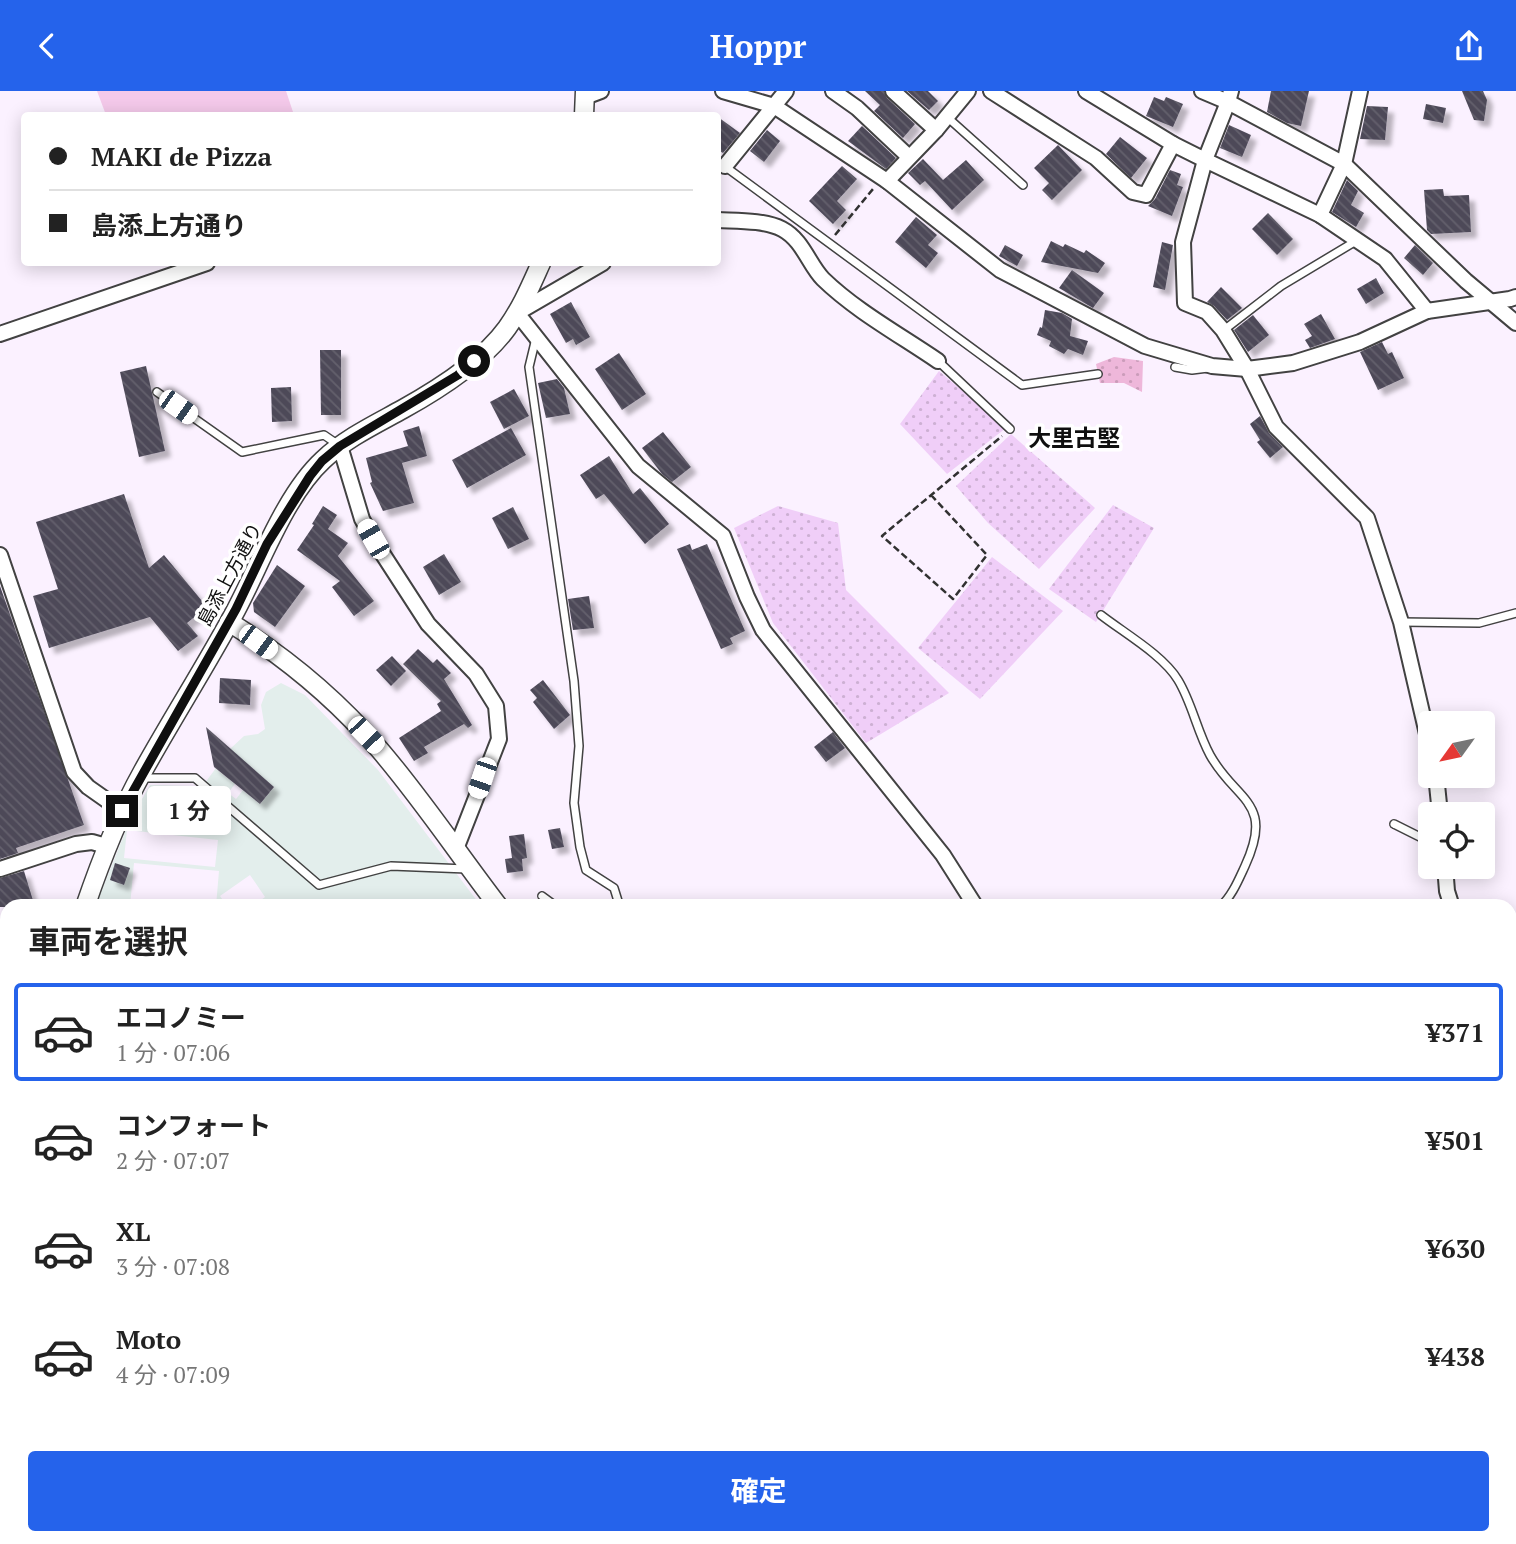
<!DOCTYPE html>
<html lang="ja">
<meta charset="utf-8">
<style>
body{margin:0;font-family:"PT Serif","Noto Sans JP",serif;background:#f2f2f2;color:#222;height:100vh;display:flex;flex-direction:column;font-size:26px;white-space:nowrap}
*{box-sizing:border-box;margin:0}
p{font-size:23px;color:#767676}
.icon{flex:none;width:38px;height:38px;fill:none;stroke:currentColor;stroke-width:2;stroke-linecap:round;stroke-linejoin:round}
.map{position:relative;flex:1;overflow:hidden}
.sheet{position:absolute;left:0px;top:808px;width:1517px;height:646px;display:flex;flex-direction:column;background:#fff;border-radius:21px 21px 0 0;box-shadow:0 4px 18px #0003}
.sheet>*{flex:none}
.top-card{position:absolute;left:21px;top:21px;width:700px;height:154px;border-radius:7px;box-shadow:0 4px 18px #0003;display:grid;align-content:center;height:154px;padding:0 28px;background:#fff}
.needle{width:46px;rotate:237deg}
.tools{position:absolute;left:1418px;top:620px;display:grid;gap:14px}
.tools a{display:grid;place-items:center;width:77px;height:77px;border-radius:7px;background:#fff;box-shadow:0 4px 18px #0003;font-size:35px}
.end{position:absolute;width:32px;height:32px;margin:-16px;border:9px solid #0f0f0f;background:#fff;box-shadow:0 0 0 4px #fff}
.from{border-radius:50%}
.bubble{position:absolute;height:49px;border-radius:7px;background:#fff;box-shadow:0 4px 18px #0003;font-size:23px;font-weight:700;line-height:49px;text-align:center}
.car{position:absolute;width:21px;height:42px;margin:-21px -10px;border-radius:9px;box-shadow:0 0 5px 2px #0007;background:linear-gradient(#fff 24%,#345 0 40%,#fff 0 76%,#345 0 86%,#fff 0)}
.top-card b{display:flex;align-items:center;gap:24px;height:66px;font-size:26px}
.top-card b+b{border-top:2px solid #e0e0e0}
.top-card i{width:18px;height:18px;background:#222}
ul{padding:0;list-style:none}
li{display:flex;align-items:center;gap:21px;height:98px;margin:0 14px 10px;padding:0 14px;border:4px solid transparent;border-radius:7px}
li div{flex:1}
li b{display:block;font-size:26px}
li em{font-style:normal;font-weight:700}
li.current{border-color:#2563eb}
li>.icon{width:63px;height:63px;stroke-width:1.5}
h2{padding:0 28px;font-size:32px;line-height:84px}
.action{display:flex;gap:14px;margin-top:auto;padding:14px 28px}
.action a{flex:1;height:80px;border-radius:7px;background:#2563eb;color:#fff;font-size:28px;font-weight:700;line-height:80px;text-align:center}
header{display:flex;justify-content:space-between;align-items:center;height:91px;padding:0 28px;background:#2563eb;color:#fff;font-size:32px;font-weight:700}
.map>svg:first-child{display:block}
.industrial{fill:#e3eeec;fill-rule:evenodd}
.farmland{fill:url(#farmland-dots)}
.park{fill:url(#park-dots)}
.pitch{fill:#f4c9ea}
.building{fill:url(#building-back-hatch);filter:url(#shadow)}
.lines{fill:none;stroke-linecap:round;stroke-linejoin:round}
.service-casing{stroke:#424242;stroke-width:10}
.minor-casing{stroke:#424242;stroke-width:18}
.tertiary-casing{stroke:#424242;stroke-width:21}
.primary-casing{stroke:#202020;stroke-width:26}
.path{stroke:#313131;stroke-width:2.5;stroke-dasharray:7 3.5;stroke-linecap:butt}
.service{stroke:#fff;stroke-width:7}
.minor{stroke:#fff;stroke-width:14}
.tertiary{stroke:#fff;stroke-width:18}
.primary{stroke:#c661ff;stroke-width:23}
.route{stroke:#0f0f0f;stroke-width:9}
.labels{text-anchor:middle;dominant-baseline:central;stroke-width:7;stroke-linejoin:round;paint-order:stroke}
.street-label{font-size:19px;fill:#0f0f0f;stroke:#fff}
.quarter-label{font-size:23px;font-weight:bold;fill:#0f0f0f;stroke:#fff}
</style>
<header><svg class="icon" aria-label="back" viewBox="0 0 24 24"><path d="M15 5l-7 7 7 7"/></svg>Hoppr<svg class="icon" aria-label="share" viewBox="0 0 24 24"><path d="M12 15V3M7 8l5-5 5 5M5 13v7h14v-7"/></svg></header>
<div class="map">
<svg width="1516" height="1453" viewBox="0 0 1516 1453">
<defs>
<pattern id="farmland-dots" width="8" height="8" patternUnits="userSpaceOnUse" patternTransform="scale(1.75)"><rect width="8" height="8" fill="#f0cef8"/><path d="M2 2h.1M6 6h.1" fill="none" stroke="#cdb0d3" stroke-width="1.8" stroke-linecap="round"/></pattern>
<pattern id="park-dots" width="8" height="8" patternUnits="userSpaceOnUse" patternTransform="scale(1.75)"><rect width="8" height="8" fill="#eeb7da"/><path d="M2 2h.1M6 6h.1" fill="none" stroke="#cb9cba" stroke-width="1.8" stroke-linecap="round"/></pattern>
<pattern id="building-back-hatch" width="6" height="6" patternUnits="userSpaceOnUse" patternTransform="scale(1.75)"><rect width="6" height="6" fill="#4e4a59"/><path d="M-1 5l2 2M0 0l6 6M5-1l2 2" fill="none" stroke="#63606c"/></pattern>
<filter id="shadow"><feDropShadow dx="6" dy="6" stdDeviation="2" flood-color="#0004"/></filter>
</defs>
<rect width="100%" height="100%" fill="#fbf1ff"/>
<g class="industrial">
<path d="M281,592L305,604L378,679L481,815H444L435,811L399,808L382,815H320L312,809L306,815H259L257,812L265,806L250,784L220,805L227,815H216L219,780L134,772L130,815L95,816L130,729L150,694L191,695L199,700L230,658L244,645L258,643L265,638L261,614L266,601ZM230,659L274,696L260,713L243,699L236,708L228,702L235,693L215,677ZM127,739L218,749L215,776L124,767Z"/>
<polygon points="7,1100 7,1308 0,1331 0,1102"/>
</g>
<g class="farmland">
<polygon points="939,280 1006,337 947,383 900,333"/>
<polygon points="1011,343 1095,417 1039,478 988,432 956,395"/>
<polygon points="1113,414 1154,437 1096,531 1049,498"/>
<polygon points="778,415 838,432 846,499 949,602 866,652 773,532 734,437"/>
<polygon points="992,466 1063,520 980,608 918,557"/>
</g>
<polygon class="park" points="1114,266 1143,270 1142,301 1124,292 1100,292 1096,273"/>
<polygon class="pitch" points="97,0 286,0 294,24 106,24"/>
<g class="building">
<polygon points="865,0 884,0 887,7 915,33 903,47 874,20 880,14"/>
<polygon points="907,0 928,0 938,10 929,19"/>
<polygon points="1271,0 1309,0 1301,35 1287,32 1267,21"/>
<polygon points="1462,0 1483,0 1487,9 1484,30 1474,29"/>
<polygon points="1154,6 1164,10 1166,6 1183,13 1173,36 1146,25"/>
<polygon points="1426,13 1446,17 1443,32 1423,28"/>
<polygon points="1367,15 1388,16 1385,49 1360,48"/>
<polygon points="718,26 740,42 723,62 718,59"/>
<polygon points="1229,34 1251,44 1242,66 1220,57"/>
<polygon points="862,35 896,67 886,78 848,50"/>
<polygon points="767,39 780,50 764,71 750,60"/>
<polygon points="1120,46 1147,67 1131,87 1106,63"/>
<polygon points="1058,54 1082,79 1052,109 1042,99 1049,92 1034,77"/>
<polygon points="923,68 943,89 966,69 984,89 952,119 925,90 920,94 908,82"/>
<polygon points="842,75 857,88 837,110 846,119 833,133 809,110"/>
<polygon points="1170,79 1181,83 1177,94 1183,96 1172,125 1148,115 1155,108"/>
<polygon points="1347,89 1358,100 1351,114 1364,122 1356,136 1332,121"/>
<polygon points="1443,98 1444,105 1469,104 1471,141 1431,143 1427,139 1424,99"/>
<polygon points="1268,122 1293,148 1277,164 1252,138"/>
<polygon points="916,126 937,144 928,154 938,162 926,177 895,151"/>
<polygon points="1051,150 1063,156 1065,153 1084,162 1086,159 1105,172 1098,182 1041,171"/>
<polygon points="1162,151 1173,154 1165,199 1153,196"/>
<polygon points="1005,154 1023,164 1017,175 999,165"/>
<polygon points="1415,154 1433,172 1423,184 1404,167"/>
<polygon points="1072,179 1104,202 1093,217 1059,197"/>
<polygon points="1376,187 1384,202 1366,213 1357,198"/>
<polygon points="1221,196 1242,217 1227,229 1214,215 1207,211"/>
<polygon points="571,211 590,246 576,254 573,248 566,252 550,223"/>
<polygon points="1045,219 1062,222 1072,228 1070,245 1088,250 1083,264 1068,258 1064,263 1049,255 1051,250 1037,244 1040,236 1042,237"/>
<polygon points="1321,223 1335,248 1310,257 1305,249 1312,245 1304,233"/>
<polygon points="1253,224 1269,244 1248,261 1234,239"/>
<polygon points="1382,251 1388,263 1392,261 1404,287 1378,299 1360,261"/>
<polygon points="320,259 341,259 341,324 321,324"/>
<polygon points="619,262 646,303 622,319 595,278"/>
<polygon points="146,275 165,360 139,366 120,281"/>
<polygon points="557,288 564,297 570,323 546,327 538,292"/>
<polygon points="291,296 292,330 272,331 271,297"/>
<polygon points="514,298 529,325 504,338 490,311"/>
<polygon points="1260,325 1269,342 1283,356 1270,367 1257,351 1260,349 1250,333"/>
<polygon points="419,335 427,365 402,372 414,412 383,420 370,392 372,391 366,367 408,355 403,340"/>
<polygon points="511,337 526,364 467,397 452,369"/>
<polygon points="663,341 691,376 672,391 662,383 642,357"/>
<polygon points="609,365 633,403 640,397 669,433 645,453 604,403 596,408 580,384"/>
<polygon points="124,403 149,477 164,464 207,516 187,532 198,545 178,560 150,526 49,557 33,505 58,498 36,431"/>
<polygon points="323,415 337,424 328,438 348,452 338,465 374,510 354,525 332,496 340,490 297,459 314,434 312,433"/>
<polygon points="513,416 529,448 508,458 492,427"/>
<polygon points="690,453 692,459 707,453 745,540 730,547 733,553 721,558 677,458"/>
<polygon points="444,463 461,491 439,504 423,476"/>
<polygon points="277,474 305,495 275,536 254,521 253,512"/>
<polygon points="0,495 84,734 16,757 18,762 0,768"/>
<polygon points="589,505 594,537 573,539 568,508"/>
<polygon points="418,558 433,572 437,568 451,582 444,588 472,634 468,637 464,633 424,656 428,662 414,670 399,647 441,620 437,613 441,610 403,573"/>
<polygon points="392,565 406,580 391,595 376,579"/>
<polygon points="220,587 251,589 250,614 219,612"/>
<polygon points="543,589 570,624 554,638 533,611 537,607 530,599"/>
<polygon points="206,636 274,696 260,713 214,676"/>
<polygon points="833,641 845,657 826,671 814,656"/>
<polygon points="560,737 564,756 552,758 548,739"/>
<polygon points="524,743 527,767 522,768 523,780 507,782 505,768 512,767 509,745"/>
<polygon points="115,772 130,777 124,794 110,789"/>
<polygon points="24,780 35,816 0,816 0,787"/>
</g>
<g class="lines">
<defs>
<g id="service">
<polyline points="947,26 1023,94"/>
<polyline points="723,74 1022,294 1098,283"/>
<polyline points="1224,239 1281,195 1356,150"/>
<polyline points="536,247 529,276 574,590 579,655 574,712 580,756 586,779 614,797 618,810 616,816"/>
<polyline points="938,270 1010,338"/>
<polyline points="1175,276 1192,279 1208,277"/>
<polyline points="157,301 242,361 324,344 340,355"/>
<path d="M1101,524C1124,542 1163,564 1178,589C1192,612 1197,640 1210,664C1236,711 1275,710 1245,775C1238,790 1232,805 1220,816"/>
<polyline points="1401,531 1479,532 1516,522"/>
<polyline points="140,687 195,687 319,794 391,775 467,778"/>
<polyline points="1394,733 1430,751"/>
<polyline points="542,805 557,816"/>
<polyline points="95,1447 96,1453"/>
<polyline points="164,1447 168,1449"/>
</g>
<g id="minor">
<polyline points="723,0 774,15 887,90 1000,179 1145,255 1212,275 1247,278 1293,272 1360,251 1427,220 1510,208 1516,206"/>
<polyline points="833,0 857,17 909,66"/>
<polyline points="893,0 936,39"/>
<polyline points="991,0 1096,67 1133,101 1146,104 1173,53 1205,69 1183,151 1185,212 1207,221 1223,239 1247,278 1276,336 1367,427 1401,531 1430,656"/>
<polyline points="1086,0 1173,53"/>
<polyline points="1202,0 1228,11 1344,73 1466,190 1516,232"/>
<polyline points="1231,0 1228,11 1205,69 1320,124 1385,168 1427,220"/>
<polyline points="585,6 601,0"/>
<polyline points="725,75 786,0"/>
<polyline points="887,90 936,39 968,0"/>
<polyline points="1320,124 1344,73 1360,0"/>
<path d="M718,129C737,130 764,129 782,138C803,149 809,174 823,188C856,220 900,244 938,270"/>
<polyline points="603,172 517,222 638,375 723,445 747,506 763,539 943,764 976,816"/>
<polyline points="0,243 207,172"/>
<polyline points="340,355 362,428 373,448 428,533 476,583 496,615 499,648 456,758"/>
<polyline points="0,464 74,681 88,696 122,720"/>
<polyline points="1436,684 1440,723"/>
<polyline points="1445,775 1447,800 1452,816"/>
<polyline points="0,778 76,753 92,751 106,755"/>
<polyline points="0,1052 7,1050"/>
<polyline points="1510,1310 1516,1315"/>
<polyline points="956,1453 958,1447"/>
</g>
<g id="tertiary">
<polyline points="584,24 585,0"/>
<path d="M229,531C284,565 337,609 379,658C422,708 459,764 499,816"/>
<path d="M85,816C101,769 119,723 143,680C173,626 207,573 236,519C260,474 285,404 323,369C346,347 376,333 403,318C439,298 483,270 507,237C522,216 531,194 541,172"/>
<polyline points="0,1370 7,1357"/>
<polyline points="524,1447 525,1453"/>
</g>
<g id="primary">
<polyline points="1510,1076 1516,1069"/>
<polyline points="1209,1453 1214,1447"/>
</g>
</defs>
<use href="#service" class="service-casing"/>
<use href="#minor" class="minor-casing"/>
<use href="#tertiary" class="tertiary-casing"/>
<use href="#primary" class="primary-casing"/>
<g class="path">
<polyline points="835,144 873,98"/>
<polyline points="931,404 987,464 953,508 882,445 1002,345"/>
</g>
<use href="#service" class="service"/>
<use href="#minor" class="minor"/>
<use href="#tertiary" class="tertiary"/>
<use href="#primary" class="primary"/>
</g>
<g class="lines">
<polyline class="route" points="122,720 236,518 267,453 310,385 322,370 340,355 458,284 474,270"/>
</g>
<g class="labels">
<g class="street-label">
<text transform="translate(229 483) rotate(-62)">島添上方通り</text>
</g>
<g class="quarter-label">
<text x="1074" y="346">大里古堅</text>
</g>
</g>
</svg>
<div class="tools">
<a><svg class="needle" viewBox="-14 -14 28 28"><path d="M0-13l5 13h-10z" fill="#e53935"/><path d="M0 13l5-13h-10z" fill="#767676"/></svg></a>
<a><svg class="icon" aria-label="locate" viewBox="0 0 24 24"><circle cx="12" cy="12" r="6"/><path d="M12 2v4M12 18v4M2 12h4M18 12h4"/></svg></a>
</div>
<i class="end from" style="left:474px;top:270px"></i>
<i class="end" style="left:122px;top:720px"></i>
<div class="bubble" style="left:147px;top:695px;width:84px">1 分</div>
<i class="car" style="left:178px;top:316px;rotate:125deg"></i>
<i class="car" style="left:373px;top:448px;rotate:330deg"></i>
<i class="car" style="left:258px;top:551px;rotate:126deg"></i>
<i class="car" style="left:366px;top:644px;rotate:136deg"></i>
<i class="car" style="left:482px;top:687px;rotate:199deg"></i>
<div class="top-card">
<b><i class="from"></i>MAKI de Pizza</b>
<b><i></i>島添上方通り</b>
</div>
<section class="sheet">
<h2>車両を選択</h2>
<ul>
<li class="current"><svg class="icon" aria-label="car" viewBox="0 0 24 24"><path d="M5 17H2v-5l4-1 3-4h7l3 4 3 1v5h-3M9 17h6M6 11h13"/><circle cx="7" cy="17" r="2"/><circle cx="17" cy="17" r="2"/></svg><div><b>エコノミー</b><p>1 分 · 07:06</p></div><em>¥371</em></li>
<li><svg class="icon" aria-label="car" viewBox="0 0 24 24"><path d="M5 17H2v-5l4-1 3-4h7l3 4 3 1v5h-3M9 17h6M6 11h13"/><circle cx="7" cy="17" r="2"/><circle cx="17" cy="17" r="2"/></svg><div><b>コンフォート</b><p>2 分 · 07:07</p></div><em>¥501</em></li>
<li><svg class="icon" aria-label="car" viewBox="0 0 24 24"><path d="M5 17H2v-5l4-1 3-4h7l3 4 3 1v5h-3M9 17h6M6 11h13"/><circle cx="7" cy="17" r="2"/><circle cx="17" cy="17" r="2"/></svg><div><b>XL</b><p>3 分 · 07:08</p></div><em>¥630</em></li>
<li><svg class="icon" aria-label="car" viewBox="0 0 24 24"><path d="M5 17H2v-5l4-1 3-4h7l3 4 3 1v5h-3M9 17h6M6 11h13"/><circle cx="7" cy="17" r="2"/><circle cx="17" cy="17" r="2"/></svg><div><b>Moto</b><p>4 分 · 07:09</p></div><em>¥438</em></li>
</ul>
<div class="action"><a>確定</a></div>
</section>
</div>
